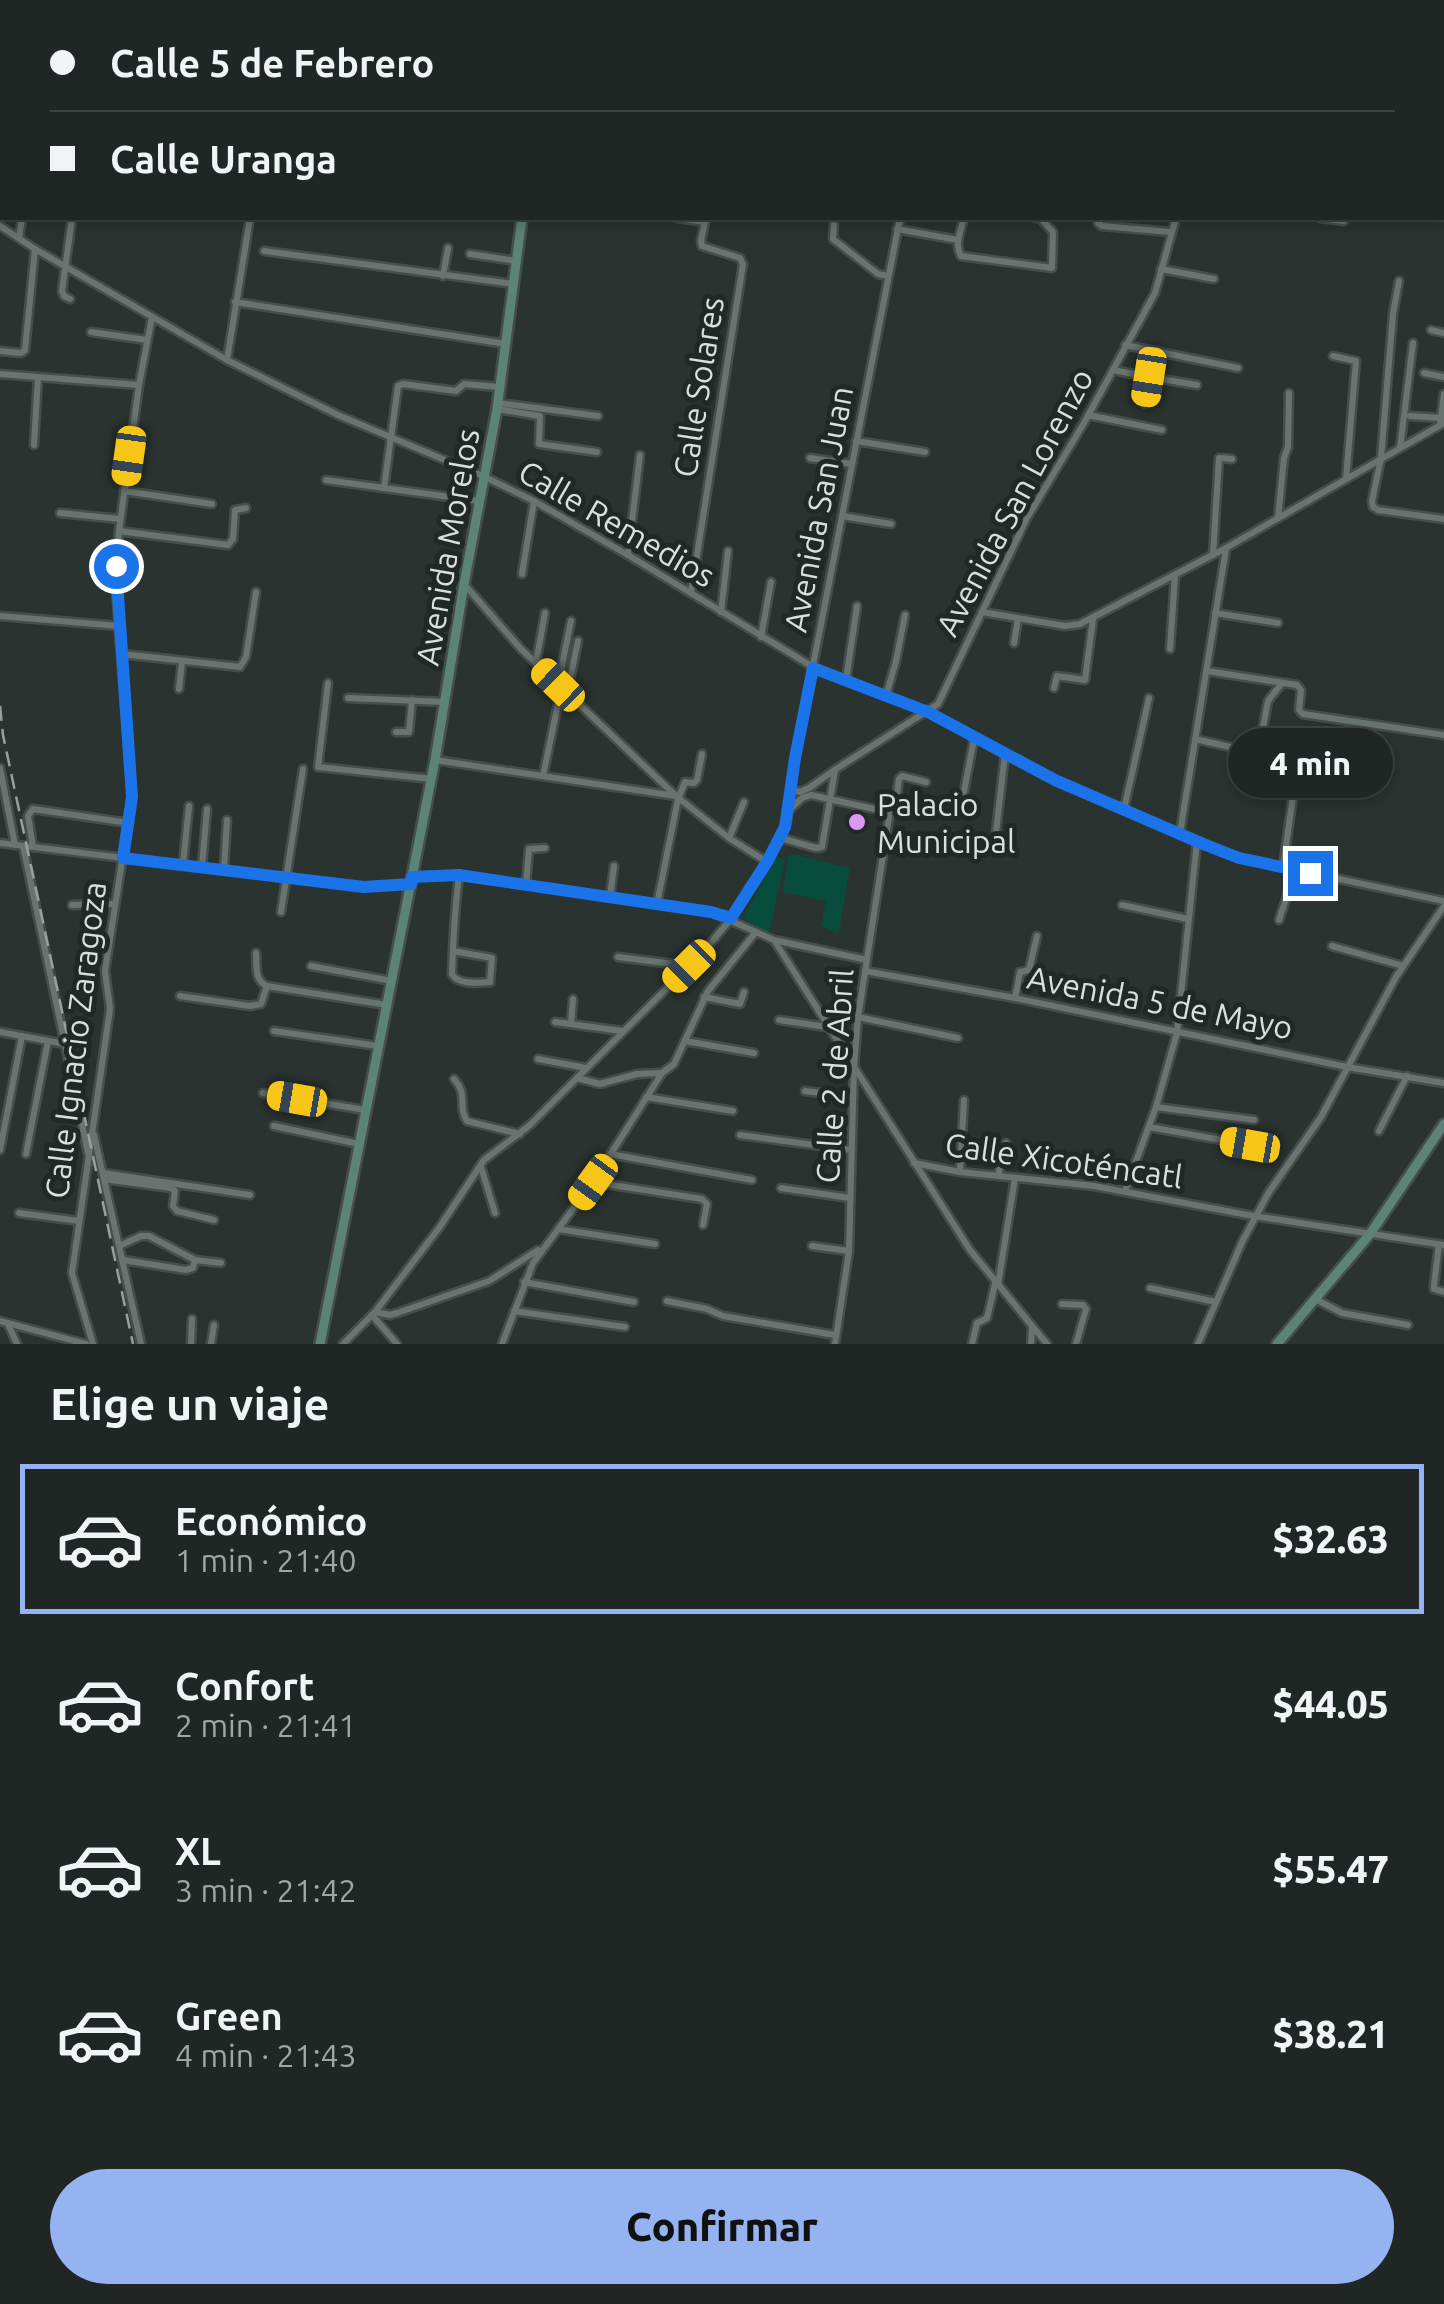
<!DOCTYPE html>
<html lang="es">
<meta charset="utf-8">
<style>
body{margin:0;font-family:Ubuntu,sans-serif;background:#282e2c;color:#f1f3f6;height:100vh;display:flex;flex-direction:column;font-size:38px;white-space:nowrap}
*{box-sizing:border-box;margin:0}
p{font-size:32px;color:#a2a5a6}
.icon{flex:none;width:55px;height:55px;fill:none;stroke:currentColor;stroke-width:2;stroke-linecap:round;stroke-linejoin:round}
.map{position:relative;height:1344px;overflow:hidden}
.panel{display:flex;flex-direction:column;background:#202624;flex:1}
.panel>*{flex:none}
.guide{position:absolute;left:0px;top:0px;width:1445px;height:220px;box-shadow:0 5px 15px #0003,0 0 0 2px #3d4341;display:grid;align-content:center;height:220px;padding:0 50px;background:#202624}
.end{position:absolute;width:45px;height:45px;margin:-22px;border:12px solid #1a73e8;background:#fff;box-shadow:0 0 0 5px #fff}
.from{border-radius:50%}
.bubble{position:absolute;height:70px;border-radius:35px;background:#202624;box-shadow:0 5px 15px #0003,0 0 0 2px #3d4341;font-size:32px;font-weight:800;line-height:70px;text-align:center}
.car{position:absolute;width:30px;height:60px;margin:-30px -15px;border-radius:12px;box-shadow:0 0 8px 2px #0007;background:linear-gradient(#f5c518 24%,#345 0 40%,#f5c518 0 76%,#345 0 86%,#f5c518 0)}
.guide b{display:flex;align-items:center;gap:35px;height:95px;font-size:38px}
.guide b+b{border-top:2px solid #3d4341}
.guide i{width:25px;height:25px;background:#f1f3f6}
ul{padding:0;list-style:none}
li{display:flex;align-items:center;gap:30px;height:150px;margin:0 20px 15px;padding:0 30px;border:5px solid transparent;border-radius:0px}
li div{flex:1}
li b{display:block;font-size:38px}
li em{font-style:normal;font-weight:800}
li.on{border-color:#95b2f1}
li>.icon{width:90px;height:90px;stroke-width:1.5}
h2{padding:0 50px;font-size:45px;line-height:120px}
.button{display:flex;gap:20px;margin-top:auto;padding:20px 50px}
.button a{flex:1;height:115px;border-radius:60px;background:#95b2f1;color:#111;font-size:40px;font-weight:800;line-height:115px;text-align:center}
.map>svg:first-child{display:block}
.green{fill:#084c3c}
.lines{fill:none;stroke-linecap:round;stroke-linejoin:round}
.street-casing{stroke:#464e4b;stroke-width:11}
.secondary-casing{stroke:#464e4b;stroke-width:14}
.street{stroke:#697470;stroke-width:6}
.secondary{stroke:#5c8378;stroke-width:9}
.rail{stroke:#99a09e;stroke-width:2.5;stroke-dasharray:15 8;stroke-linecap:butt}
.route{stroke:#1a73e8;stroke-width:12}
.poi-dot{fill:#db99f5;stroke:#202926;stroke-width:4}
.labels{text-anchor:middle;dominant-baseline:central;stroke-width:10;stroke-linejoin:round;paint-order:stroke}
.street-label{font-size:32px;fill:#dae0de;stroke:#202926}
.poi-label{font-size:32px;fill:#dae0de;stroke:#202926;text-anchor:start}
</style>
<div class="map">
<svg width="1444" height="1344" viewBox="0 0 1444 1344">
<rect width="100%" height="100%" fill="#2a3330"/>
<g class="green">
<polygon points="792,854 850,868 839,933 821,926 826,901 783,892 788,856"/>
<polygon points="777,856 785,861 769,933 742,918"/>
</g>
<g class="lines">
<defs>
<g id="street">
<polyline points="198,0 213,2"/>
<polyline points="880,0 906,2"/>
<polyline points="993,0 995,2"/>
<polyline points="1352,0 1364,2"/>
<polyline points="90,2 90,0"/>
<polyline points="263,2 263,0"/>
<polyline points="338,2 338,0"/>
<polyline points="396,2 396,0"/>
<polyline points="442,2 442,0"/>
<polyline points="750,2 750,0"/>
<polyline points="943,2 943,0"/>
<polyline points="1085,2 1085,0"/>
<polyline points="1247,2 1248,0"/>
<polyline points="1388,2 1388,0"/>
<polyline points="1428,2 1429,0"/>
<polyline points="0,18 2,18"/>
<polyline points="1442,18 1444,18"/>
<polyline points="678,218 705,222"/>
<path d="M964,218C961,230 954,245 961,256L1052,268L1053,232L1040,218H1036"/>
<polyline points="1097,218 1098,223 1102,226 1171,232"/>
<polyline points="1320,218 1344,221"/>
<polyline points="834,225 833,239 878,274 888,276"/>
<polyline points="0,226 35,249 227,360 338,415 483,476 534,501 628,555 813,667 928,712 1055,781 1239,858 1444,901"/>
<polyline points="897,229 958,240"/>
<polyline points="19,238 22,218"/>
<polyline points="264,251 514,284"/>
<polyline points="470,254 517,261"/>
<polyline points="1161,269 1214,279"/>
<polyline points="443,276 448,248"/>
<polyline points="1399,281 1393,314 1381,458 1372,501 1373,507 1378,510 1444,519"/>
<polyline points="70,299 64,296 62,291 72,218"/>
<polyline points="235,302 506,344"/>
<polyline points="1431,330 1444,333"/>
<polyline points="91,332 147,340"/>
<polyline points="1125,345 1238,368"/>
<polyline points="0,351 21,353 25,350 35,249"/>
<polyline points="1333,356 1356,361 1346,479"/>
<polyline points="227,360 250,218"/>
<polyline points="1113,370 1149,377 1145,404"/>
<polyline points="1424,373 1444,377"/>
<polyline points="0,374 139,385"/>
<polyline points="1149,377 1197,385"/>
<polyline points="498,403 598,416"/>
<polyline points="497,409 540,416 539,444 597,452"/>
<polyline points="1088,415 1162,430"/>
<polyline points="1410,416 1441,418"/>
<polyline points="1440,425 1444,394"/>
<polyline points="856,441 925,452"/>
<polyline points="34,445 38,377"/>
<polyline points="1400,448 1413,343"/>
<polyline points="810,458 852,464"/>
<polyline points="326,480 479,501"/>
<polyline points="384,488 398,386 403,384 456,391 464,384 499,387"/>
<polyline points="124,491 212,504"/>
<polyline points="60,513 120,519"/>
<polyline points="842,516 891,524"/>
<polyline points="1278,518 1284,458 1288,447 1289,393"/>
<polyline points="119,531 228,545 233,539 235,510 246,508"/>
<polyline points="628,555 640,455"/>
<polyline points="1213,555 1219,458 1232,459"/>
<polyline points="522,574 534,501"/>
<polyline points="464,584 521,649 676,796 729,838 767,862"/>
<polyline points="691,593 743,264 740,258 702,246 701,240 706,218"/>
<polyline points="721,612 728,551"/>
<polyline points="982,612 1065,626 1080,624 1226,548 1444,423"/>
<polyline points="1215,613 1278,623"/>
<polyline points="0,616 119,626"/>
<polyline points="761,637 771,582"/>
<polyline points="1014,643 1018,619"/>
<polyline points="1170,649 1175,576"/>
<polyline points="122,654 240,667 246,657 256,592"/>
<polyline points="536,663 545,613"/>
<polyline points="1207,671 1297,685 1301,690 1299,710 1303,714 1444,735"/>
<polyline points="846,680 857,606"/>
<polyline points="328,683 318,767 432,779"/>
<polyline points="558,685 571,621"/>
<polyline points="1054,688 1057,676 1085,680 1093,619"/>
<polyline points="179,689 182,661"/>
<polyline points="567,693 578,641"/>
<polyline points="886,696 896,661 905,615"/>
<polyline points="348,698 445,702"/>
<polyline points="396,732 409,732 412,700"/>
<polyline points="1195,739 1230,747"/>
<polyline points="1259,749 1268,701 1282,683"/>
<polyline points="435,760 676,796"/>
<polyline points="0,768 15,845"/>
<polyline points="543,776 561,689"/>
<polyline points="791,789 800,792 809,788 836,769 938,704 1027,518 1084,423 1155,293 1176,218"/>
<polyline points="962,802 974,739"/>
<polyline points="1124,809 1149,698"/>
<polyline points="788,811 802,798 811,795 888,812"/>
<polyline points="888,812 895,808 899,779 902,776 926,782"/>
<polyline points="1180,833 1226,549"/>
<polyline points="729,838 744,802"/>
<polyline points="781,838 816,848 822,847 835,770"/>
<polyline points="0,843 364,887 411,884"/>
<polyline points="23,846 88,1153"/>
<polyline points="33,847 28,816 33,809 129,823"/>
<polyline points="994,849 1005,754"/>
<polyline points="183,864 189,806"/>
<polyline points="202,866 207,809"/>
<polyline points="1283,867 1293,796"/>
<polyline points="224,869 227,820"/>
<polyline points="412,877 459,875 711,912 774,940 867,960"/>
<polyline points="526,884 529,849 545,848"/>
<polyline points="610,897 614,866"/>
<polyline points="657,904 678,799 685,782 694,783 697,780 702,754"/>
<polyline points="72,905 114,904"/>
<polyline points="1122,905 1188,919"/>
<polyline points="281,912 303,769"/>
<polyline points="1279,920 1287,896 1291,869"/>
<polyline points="774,940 970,1250 1047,1344"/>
<polyline points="1332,946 1403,966"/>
<path d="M453,951L492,958L490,982C479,983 457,985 452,974C453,941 455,908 459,875"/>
<path d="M256,953C257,966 254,980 267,986L387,1005"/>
<polyline points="618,957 689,966"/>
<polyline points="311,966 392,981"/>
<polyline points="865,971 1015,998 1347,1067 1444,1083"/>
<polyline points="180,996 250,1006 261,1004 267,986"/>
<polyline points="704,997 740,1004 744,992"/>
<polyline points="1015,998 1020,972 1029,970 1037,936"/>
<polyline points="858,1017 958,1038"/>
<polyline points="779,1020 827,1027"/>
<polyline points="555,1022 622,1031"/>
<polyline points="571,1024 573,999"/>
<polyline points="274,1031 378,1046"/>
<polyline points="0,1032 65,1044"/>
<polyline points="685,1041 754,1053"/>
<polyline points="538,1059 586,1068"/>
<polyline points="577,1078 600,1084 637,1074 662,1073"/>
<path d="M454,1079C469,1095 457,1107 467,1121L520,1134"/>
<polyline points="805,1091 853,1097"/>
<polyline points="263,1093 365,1110"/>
<polyline points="646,1097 733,1111"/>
<polyline points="1156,1107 1254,1120"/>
<polyline points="274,1126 359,1144"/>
<polyline points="1149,1127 1250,1145"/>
<polyline points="1379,1131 1407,1076"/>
<polyline points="94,1135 141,1344"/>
<polyline points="740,1135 851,1150"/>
<polyline points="0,1150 22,1036"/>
<polyline points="26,1154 48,1041"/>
<polyline points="610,1154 752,1180"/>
<polyline points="914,1163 960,1172 1094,1186 1248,1215 1444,1245"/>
<polyline points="481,1167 495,1213"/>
<polyline points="960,1172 964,1100"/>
<polyline points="103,1173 250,1195"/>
<polyline points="998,1176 1006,1143"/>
<polyline points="104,1179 171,1188 175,1191 173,1206 177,1211 214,1220"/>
<polyline points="593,1182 702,1199 707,1204 703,1225"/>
<polyline points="781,1188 850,1198"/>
<polyline points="1125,1191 1156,1107 1177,1033 1197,841"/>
<polyline points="19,1213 79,1221"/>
<polyline points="558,1229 655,1244"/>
<polyline points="1439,1244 1434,1285 1434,1289 1444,1292"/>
<polyline points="119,1246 141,1236 149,1236 195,1260 193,1268 186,1270 123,1260"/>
<polyline points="812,1246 849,1251"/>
<polyline points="195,1260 221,1263"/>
<polyline points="524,1282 634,1302"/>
<polyline points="998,1285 1015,1178"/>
<polyline points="1150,1288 1216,1302"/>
<polyline points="1315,1299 1342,1313 1408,1325"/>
<polyline points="667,1301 707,1309 723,1316 835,1335"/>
<polyline points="1062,1304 1083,1305 1086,1309 1076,1344"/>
<polyline points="514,1311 625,1327"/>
<polyline points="375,1312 390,1315 397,1313 489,1281 538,1250"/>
<polyline points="372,1315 397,1344"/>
<polyline points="0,1321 86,1344"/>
<polyline points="8,1324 17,1344"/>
<polyline points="93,1344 72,1273 110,1009 105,971 132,797 115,577 119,531 139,385 152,317"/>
<polyline points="191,1344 192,1319"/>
<polyline points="211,1344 214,1325"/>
<polyline points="343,1344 375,1312 439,1228 484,1160 530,1125 702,953 731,919 781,838 787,821 795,758 900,218"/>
<polyline points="502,1344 533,1263 593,1182 662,1073 674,1064 708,991 756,932"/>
<polyline points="835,1344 849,1251 854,1067 858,1017 889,817 888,812"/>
<polyline points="972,1344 977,1323 987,1318 995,1284"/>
<polyline points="1031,1344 1032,1328"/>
<polyline points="1198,1344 1243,1240 1269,1192 1321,1117 1396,977 1444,906"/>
</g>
<g id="secondary">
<polyline points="536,0 536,2"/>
<polyline points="320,1344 435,760 464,584 497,409 522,218"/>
<polyline points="1277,1344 1370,1234 1444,1124"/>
</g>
</defs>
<use href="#street" class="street-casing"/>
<use href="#secondary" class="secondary-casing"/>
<use href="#street" class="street"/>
<use href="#secondary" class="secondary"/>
<polyline class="rail" points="0,706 3,735 133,1344"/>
</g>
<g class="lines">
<polyline class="route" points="116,566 132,797 123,858 364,887 411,884 412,877 459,875 711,912 731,918 767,862 785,827 795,758 813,668 928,712 1055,780 1203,844 1239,858 1310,873"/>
</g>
<circle class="poi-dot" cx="857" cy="822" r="10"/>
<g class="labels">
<g class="street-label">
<text transform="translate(698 387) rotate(-81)">Calle Solares</text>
<text transform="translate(1014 502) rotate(-62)">Avenida San Lorenzo</text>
<text transform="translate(818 509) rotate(-79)">Avenida San Juan</text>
<text transform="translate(617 523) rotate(30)">Calle Remedios</text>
<text transform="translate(447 547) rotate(-80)">Avenida Morelos</text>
<text transform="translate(1160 1002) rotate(11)">Avenida 5 de Mayo</text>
<text transform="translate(75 1040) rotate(-83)">Calle Ignacio Zaragoza</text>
<text transform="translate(834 1076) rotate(-86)">Calle 2 de Abril</text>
<text transform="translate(1064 1160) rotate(8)">Calle Xicoténcatl</text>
</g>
<g class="poi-label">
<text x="877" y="804">Palacio<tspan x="877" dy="37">Municipal</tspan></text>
</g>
</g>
</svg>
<i class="end from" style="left:116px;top:566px"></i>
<i class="end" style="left:1310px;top:873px"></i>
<div class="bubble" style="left:1228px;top:728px;width:165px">4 min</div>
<i class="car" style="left:1149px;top:377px;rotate:189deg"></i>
<i class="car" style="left:129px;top:456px;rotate:188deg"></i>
<i class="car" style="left:558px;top:685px;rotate:314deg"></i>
<i class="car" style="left:689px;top:966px;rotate:225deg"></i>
<i class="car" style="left:297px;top:1099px;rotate:280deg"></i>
<i class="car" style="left:1250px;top:1145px;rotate:280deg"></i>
<i class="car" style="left:593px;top:1182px;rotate:216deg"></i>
<div class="guide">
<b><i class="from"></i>Calle 5 de Febrero</b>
<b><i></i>Calle Uranga</b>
</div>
</div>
<section class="panel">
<h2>Elige un viaje</h2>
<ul>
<li class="on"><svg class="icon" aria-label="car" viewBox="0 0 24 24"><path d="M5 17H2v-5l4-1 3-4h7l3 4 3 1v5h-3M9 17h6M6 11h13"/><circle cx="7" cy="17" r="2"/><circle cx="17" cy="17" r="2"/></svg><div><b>Económico</b><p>1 min · 21:40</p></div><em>$32.63</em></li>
<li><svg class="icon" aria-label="car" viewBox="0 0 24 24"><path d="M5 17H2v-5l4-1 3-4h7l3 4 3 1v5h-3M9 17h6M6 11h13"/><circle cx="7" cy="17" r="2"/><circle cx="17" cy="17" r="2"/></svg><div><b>Confort</b><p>2 min · 21:41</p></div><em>$44.05</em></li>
<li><svg class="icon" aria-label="car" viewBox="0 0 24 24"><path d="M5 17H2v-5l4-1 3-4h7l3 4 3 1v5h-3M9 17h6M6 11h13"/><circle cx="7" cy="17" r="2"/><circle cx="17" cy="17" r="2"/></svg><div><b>XL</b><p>3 min · 21:42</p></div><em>$55.47</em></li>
<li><svg class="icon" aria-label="car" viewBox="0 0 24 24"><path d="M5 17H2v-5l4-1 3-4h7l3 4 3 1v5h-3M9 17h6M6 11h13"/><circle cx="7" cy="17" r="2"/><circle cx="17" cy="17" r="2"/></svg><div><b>Green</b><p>4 min · 21:43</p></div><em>$38.21</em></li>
</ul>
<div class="button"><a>Confirmar</a></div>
</section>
